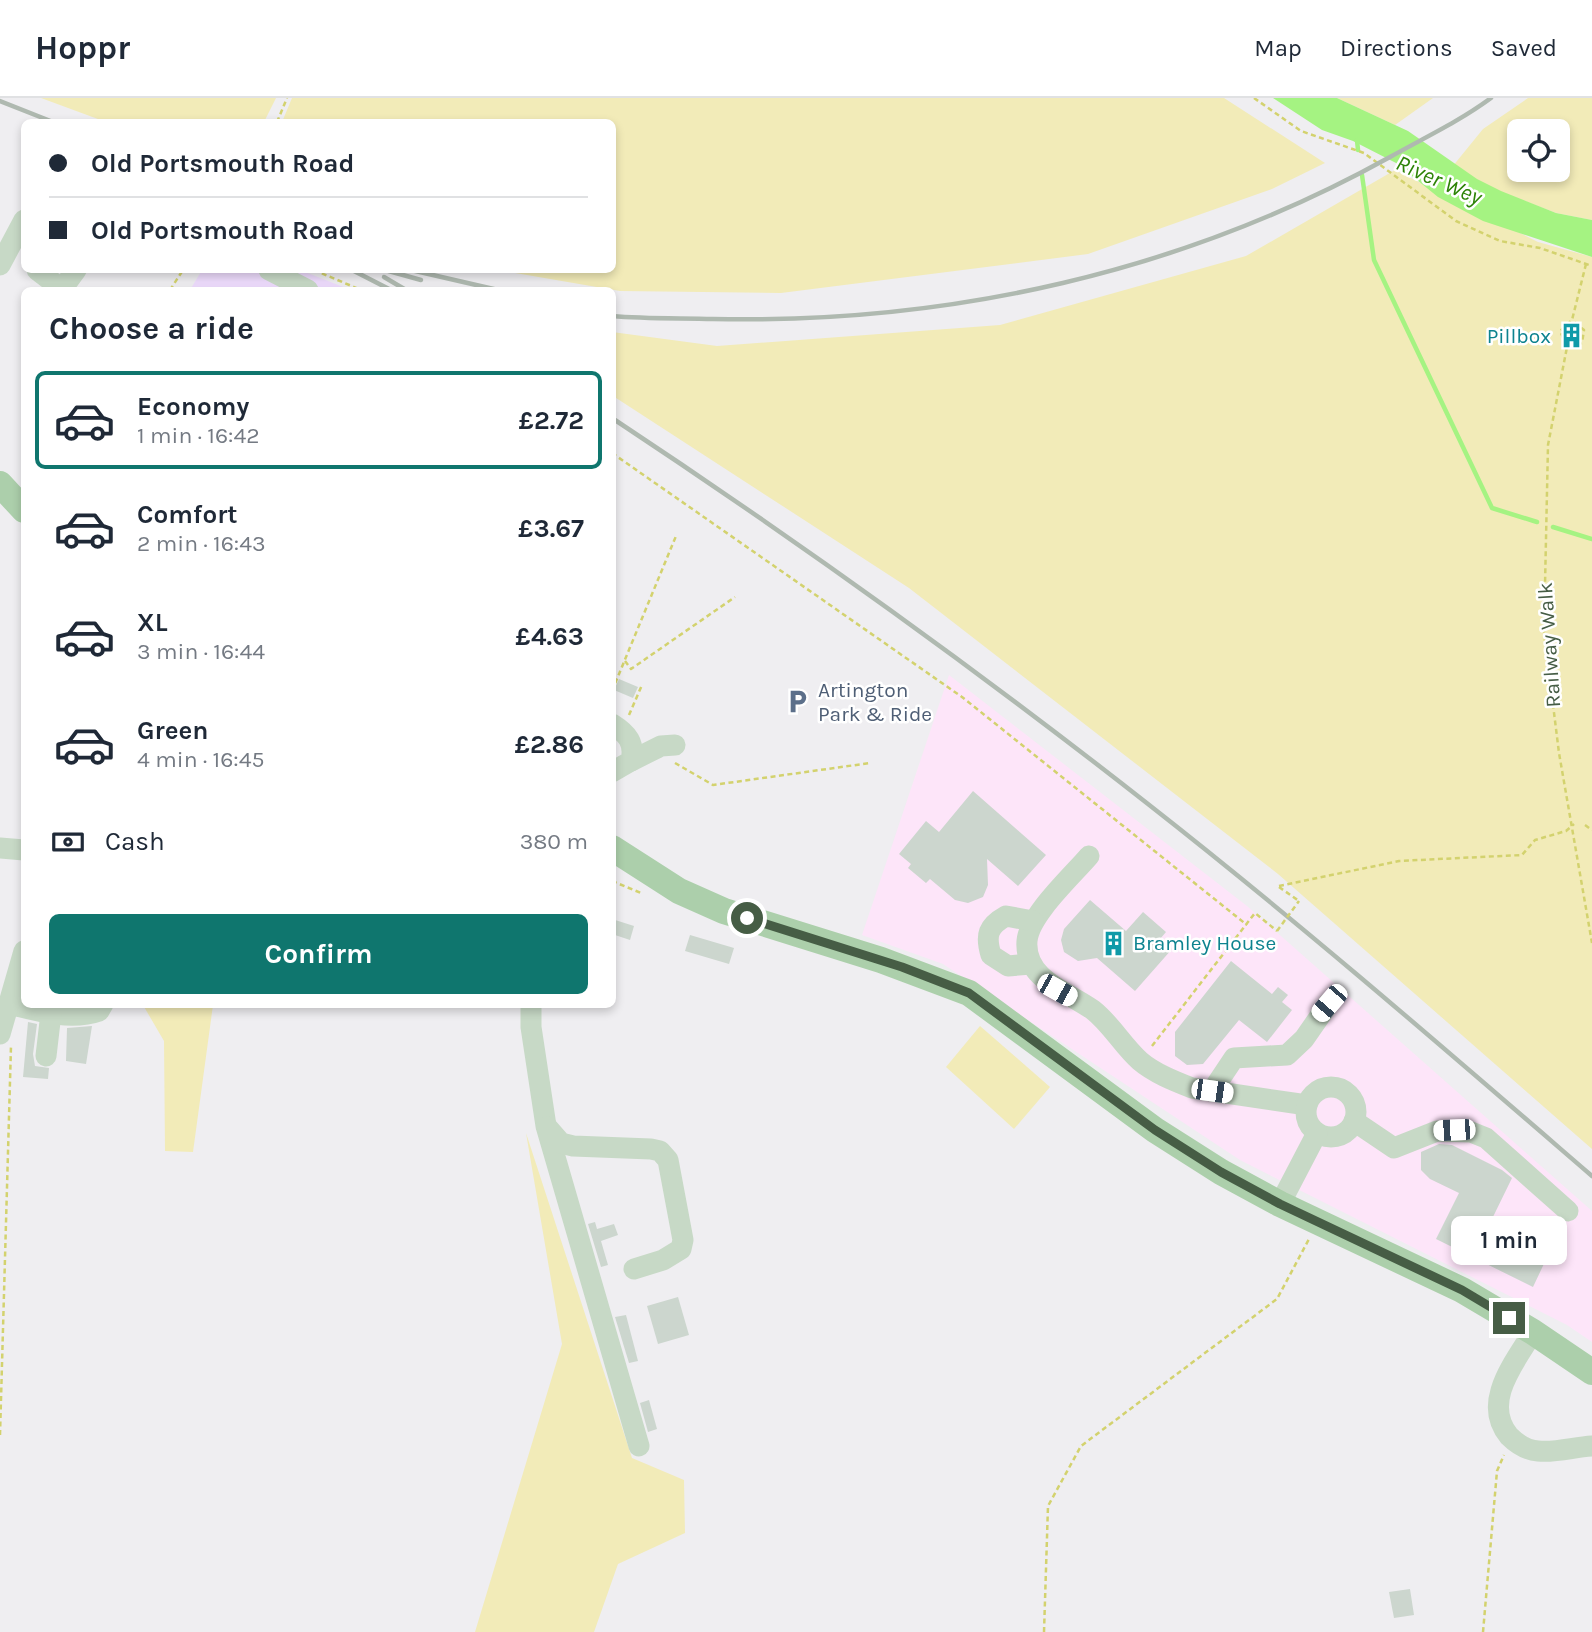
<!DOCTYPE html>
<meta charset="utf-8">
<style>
body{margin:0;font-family:Karla,sans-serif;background:#f2f2f3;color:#1f2937;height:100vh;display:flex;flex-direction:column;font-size:26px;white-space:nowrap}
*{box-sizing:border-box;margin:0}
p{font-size:23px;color:#747a83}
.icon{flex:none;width:38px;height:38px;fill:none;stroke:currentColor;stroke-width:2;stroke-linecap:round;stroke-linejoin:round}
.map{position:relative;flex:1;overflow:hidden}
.drawer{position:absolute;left:21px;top:189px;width:595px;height:721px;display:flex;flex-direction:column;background:#fff;border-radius:10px;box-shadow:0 4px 10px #0003}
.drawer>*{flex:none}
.hud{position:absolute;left:21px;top:21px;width:595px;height:154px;border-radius:10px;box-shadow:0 4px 10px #0003;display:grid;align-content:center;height:154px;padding:0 28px;background:#fff}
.controls{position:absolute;left:1507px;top:21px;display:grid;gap:14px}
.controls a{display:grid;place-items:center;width:63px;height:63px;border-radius:10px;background:#fff;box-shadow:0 4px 10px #0003;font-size:35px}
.end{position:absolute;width:32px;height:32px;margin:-16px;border:9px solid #465d45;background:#fff;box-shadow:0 0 0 4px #fff}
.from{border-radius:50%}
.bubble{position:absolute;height:49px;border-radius:10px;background:#fff;box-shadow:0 4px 10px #0003;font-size:23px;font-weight:700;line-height:49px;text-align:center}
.car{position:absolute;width:21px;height:42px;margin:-21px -10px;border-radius:9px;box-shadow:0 0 5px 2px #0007;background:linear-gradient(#fff 24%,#345 0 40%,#fff 0 76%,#345 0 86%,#fff 0)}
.hud b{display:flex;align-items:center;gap:24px;height:66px;font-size:26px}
.hud b+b{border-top:2px solid #e0e1e3}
.hud i{width:18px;height:18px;background:#1f2937}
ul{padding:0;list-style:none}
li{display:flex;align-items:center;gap:21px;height:98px;margin:0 14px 10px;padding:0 14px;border:4px solid transparent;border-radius:10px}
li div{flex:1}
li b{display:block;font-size:26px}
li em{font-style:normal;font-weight:700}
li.active{border-color:#0f766e}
li>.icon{width:63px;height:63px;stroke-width:1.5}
h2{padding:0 28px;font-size:32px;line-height:84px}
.pay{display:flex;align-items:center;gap:18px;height:77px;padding:0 28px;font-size:26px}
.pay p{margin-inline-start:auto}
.cta{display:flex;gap:14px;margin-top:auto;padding:14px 28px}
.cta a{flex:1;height:80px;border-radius:10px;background:#0f766e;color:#fff;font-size:28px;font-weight:700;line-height:80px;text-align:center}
header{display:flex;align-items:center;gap:42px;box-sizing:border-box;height:98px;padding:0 35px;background:#fff;border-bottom:2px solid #e0e1e3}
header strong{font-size:33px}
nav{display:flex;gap:38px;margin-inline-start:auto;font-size:24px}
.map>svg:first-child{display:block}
.commercial{fill:#fde5f9}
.medical{fill:#eedcfd}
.green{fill:#f2ebb8;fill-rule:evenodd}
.water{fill:#a5f382}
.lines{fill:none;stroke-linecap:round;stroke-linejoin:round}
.stream{stroke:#a5f382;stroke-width:4.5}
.building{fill:#ccd6ce}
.path{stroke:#d3d26e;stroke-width:2.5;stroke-dasharray:5 3.5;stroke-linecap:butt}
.minor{stroke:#c7d9c6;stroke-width:21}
.major{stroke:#accfab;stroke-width:26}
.rail{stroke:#afb9b0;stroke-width:4.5}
.path-bridge{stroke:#d3d26e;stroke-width:2.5;stroke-dasharray:5 3.5;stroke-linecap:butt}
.route{stroke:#465d45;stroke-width:9}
.labels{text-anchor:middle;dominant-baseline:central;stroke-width:5;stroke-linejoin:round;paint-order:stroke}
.culture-label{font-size:21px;fill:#0d838f;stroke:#fff;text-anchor:end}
.street-label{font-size:21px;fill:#465d45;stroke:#fff}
.service-label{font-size:21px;fill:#4e5e75;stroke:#fff;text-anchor:start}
.water-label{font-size:23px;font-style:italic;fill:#2c8306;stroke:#fff}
</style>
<header>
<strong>Hoppr</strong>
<nav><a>Map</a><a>Directions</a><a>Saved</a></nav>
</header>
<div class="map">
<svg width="1592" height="1534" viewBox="0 0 1592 1534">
<rect width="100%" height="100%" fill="#efeef1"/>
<polygon class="commercial" points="949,577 1247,808 1592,1113 1592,1244 1567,1227 1240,1062 943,866 862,837"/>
<polygon class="medical" points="202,172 300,172 351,192 190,192"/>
<g class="green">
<polygon points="41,0 276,0 264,24 106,24"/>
<polygon points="292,0 1224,0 1325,65 1272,91 1088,156 781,195 620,193 498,172 612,172 612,24 282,24"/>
<polygon points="1337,0 1433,0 1395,27"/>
<path d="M1528,0H1592V122L1556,115L1448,74L1483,31ZM1519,33H1558V72H1519Z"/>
<polygon points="1395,72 1538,144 1592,159 1592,1051 1278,776 909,490 613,298 612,234 717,248 1000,227 1246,158"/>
<polygon points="143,907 213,907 193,1054 165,1053 164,943"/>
<polygon points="980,928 1050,989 1014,1031 946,969"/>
<polygon points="526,1035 632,1360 684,1382 685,1435 618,1466 594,1534 475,1534 562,1246"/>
</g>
<polygon class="water" points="1273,0 1337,0 1408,33 1477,81 1501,93 1556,115 1592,122 1592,159 1483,123 1438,99 1396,65 1353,43 1322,32"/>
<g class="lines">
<g class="stream">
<polyline points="1357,42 1358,52"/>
<polyline points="1362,77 1374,162 1492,410 1537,424"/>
<polyline points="1553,429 1592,441"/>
</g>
</g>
<g class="building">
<polygon points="619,581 638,589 633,600 614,592"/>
<polygon points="973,693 1046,757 1018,788 987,761 988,787 983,799 968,805 955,802 930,781 926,785 908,770 911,766 899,756 926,723 939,734"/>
<polygon points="1090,802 1126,833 1143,814 1166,834 1160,841 1172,851 1135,893 1097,860 1078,863 1064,854 1061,842 1064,831"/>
<polygon points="612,821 634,828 630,842 612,836"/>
<polygon points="690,837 734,850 729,866 685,853"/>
<polygon points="1231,863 1272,896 1278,889 1288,897 1282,904 1292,912 1267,944 1239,922 1203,966 1187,967 1175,958 1175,934"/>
<polygon points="28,924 37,926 33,956 35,968 49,970 48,981 23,979"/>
<polygon points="92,928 86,966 66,963 67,930"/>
<polygon points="1439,1046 1452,1047 1502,1072 1512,1080 1491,1123 1550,1153 1533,1189 1436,1141 1459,1095 1430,1081 1421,1072 1421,1054"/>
<polygon points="595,1124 597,1131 614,1126 618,1137 601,1143 608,1167 601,1169 588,1126"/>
<polygon points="678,1199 689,1237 658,1246 647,1208"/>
<polygon points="626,1217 638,1263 629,1265 615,1219"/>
<polygon points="649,1302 657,1331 648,1334 640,1305"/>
<polygon points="1410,1491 1414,1517 1394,1520 1389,1494"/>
</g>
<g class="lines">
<g class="path">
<polyline points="1254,0 1301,33 1364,55 1456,123 1500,143 1540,150 1592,168"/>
<polyline points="277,24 287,0"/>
<polyline points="1586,166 1572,222 1560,233 1567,249 1548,347 1544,534 1559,655 1592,845"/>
<polyline points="314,172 361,192"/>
<polyline points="170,192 183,172"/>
<polyline points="1569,249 1582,245 1584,232 1572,222"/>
<polyline points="612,355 962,599 1247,827"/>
<polyline points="625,563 631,571 735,499"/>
<polyline points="612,593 676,438"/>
<polyline points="629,617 642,587"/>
<polyline points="675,665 713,687 870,665"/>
<polyline points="1585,727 1592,732"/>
<polyline points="612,783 641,795"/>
<polyline points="1279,788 1399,763 1522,757 1535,742 1566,733 1574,726"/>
<polyline points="1279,789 1299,803"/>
<polyline points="1152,948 1255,815 1277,833"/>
<polyline points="0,1337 11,948"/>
<polyline points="1044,1534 1048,1408 1081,1348 1277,1201 1309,1141"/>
<polyline points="1483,1534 1497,1373 1504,1357"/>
</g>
<g class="minor">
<polyline points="0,167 24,122"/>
<polyline points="37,172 63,192"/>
<polyline points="269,172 308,192"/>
<polyline points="62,191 76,172"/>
<path d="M612,626C628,636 635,645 631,663L612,674"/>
<polyline points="631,663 661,648 675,647"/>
<polyline points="0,750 24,752"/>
<path d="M1089,758C1072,778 1029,817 1027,843C1024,881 1068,894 1093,912C1111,926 1123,948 1140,963C1154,975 1174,983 1192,990L1307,1007"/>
<path d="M1031,866L1008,868L991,857C985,837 988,828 1006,818L1033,823"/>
<path d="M9,906C37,913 71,923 99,913L103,906"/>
<polyline points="531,906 531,929 546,1028 639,1348"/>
<polyline points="0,936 24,853"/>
<polyline points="46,958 51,915"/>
<circle cx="1331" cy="1014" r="25"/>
<polyline points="1212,993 1234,960 1287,957 1304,941 1329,905"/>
<polyline points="1354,1023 1394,1050 1437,1033 1471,1034 1486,1040 1568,1113"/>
<polyline points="547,1029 561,1045 573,1048 651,1051 660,1053 668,1062 683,1142 681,1151 663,1162 634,1171"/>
<polyline points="1280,1106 1317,1035"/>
<path d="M1533,1234C1515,1264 1481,1304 1509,1338C1517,1346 1527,1352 1538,1353C1556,1355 1574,1349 1592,1348"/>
</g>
<g class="major">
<polyline points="0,386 24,412"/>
<polyline points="612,750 679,793 724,813 881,862 969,895 1155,1032 1221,1074 1280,1106 1462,1192 1533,1234 1592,1274"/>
</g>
<g class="rail">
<polyline points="0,3 53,24"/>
<polyline points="352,172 391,192"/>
<polyline points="385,172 421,182"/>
<polyline points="411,172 498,192"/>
<polyline points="384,179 406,192"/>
<path d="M612,218C646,221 680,220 713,221C950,226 1183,174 1390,59C1424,40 1460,23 1491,0"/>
<path d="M612,320C795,441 975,570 1148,706C1300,825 1446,952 1592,1078"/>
</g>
<polyline class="path-bridge" points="1277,833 1299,803"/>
</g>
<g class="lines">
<polyline class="route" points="747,820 902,869 969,895 1155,1032 1221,1074 1280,1106 1462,1192 1509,1220"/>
</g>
<defs>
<symbol id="building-bare" viewBox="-9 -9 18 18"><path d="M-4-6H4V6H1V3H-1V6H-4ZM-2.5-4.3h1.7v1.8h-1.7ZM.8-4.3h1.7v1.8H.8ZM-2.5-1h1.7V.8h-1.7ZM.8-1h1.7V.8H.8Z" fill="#0f9aa8" stroke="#fff" stroke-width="2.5" paint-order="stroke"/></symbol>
<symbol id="parking-bare" viewBox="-9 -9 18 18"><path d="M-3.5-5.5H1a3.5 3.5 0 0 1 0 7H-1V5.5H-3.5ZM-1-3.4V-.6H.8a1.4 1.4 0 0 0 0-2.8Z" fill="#5c6f8a" stroke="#fff" stroke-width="2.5" paint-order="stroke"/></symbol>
</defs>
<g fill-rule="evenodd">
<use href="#building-bare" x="1554" y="220" width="35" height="35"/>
<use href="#parking-bare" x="780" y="586" width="35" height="35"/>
<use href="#building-bare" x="1096" y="828" width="35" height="35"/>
</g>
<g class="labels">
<g class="culture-label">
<text x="1551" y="238">Pillbox</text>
<text x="1133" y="845" text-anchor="start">Bramley House</text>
</g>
<g class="street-label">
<text transform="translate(1549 547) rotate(-94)">Railway Walk</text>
</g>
<g class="service-label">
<text x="818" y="592">Artington<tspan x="818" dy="24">Park &amp; Ride</tspan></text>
</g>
<g class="water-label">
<text transform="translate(1439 82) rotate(24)">River Wey</text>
</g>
</g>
</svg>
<div class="controls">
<a><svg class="icon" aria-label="locate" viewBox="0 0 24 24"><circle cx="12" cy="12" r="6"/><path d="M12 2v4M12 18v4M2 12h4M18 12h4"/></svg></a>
</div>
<i class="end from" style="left:747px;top:820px"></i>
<i class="end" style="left:1509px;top:1220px"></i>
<div class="bubble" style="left:1451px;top:1118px;width:116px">1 min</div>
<i class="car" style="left:1057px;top:892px;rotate:119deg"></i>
<i class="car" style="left:1329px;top:905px;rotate:221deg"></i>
<i class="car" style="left:1212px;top:993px;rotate:98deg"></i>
<i class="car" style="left:1454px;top:1032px;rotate:268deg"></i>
<div class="hud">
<b><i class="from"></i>Old Portsmouth Road</b>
<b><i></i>Old Portsmouth Road</b>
</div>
<section class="drawer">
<h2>Choose a ride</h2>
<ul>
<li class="active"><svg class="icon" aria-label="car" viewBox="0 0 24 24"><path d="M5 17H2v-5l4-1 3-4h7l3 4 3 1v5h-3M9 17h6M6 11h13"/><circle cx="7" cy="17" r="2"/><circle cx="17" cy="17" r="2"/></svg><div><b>Economy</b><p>1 min · 16:42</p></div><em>£2.72</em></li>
<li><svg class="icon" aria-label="car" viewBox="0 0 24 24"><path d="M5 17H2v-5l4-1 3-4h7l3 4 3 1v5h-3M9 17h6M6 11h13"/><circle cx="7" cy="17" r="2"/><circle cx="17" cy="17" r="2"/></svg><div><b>Comfort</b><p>2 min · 16:43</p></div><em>£3.67</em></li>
<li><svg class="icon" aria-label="car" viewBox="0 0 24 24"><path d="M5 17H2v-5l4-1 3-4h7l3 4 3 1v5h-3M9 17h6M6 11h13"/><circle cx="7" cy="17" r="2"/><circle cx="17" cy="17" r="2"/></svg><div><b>XL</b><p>3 min · 16:44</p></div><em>£4.63</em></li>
<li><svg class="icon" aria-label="car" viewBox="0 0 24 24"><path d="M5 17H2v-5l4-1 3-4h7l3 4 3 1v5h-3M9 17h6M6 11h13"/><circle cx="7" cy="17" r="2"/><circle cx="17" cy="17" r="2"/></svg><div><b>Green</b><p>4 min · 16:45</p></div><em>£2.86</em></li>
</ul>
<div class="pay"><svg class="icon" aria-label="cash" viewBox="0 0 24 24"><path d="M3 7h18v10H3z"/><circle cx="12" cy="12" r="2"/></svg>Cash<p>380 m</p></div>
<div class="cta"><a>Confirm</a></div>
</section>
</div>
